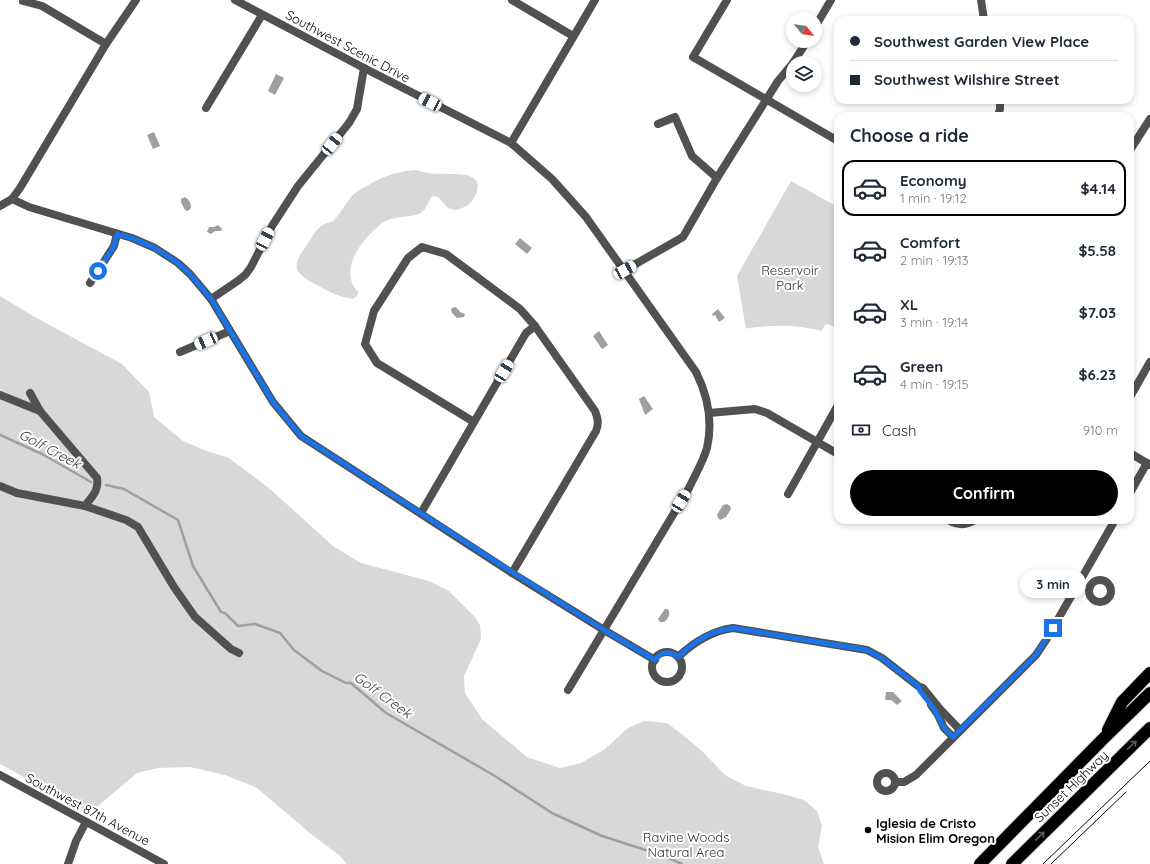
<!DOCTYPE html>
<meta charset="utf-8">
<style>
body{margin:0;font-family:Quicksand,sans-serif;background:#f6f6f7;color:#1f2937;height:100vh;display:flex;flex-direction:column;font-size:15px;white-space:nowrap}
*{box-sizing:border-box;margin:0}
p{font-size:13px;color:#747a83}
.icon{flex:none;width:22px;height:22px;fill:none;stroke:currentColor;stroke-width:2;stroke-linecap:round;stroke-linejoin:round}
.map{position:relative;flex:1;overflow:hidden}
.side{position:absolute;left:834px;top:112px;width:300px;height:412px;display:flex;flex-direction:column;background:#fff;border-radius:12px;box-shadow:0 2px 6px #0003}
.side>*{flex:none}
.banner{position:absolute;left:834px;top:16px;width:300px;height:88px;border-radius:12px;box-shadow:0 2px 6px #0003;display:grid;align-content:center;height:88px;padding:0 16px;background:#fff}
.needle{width:26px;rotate:120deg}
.controls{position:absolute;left:786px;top:12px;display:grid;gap:8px}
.controls a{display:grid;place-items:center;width:36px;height:36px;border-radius:50%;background:#fff;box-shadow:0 2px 6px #0003;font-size:20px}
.end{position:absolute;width:18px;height:18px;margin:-9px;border:5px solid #1a73e8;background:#fff;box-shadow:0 0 0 2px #fff}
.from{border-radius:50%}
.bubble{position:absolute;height:28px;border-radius:14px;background:#fff;box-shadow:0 2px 6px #0003;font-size:13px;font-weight:700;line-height:28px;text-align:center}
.car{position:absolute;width:12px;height:24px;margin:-12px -6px;border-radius:5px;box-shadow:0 0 3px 1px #0007;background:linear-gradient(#fff 24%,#345 0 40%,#fff 0 76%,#345 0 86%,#fff 0)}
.banner b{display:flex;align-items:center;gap:14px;height:38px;font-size:15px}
.banner b+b{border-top:1px solid #e0e1e3}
.banner i{width:10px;height:10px;background:#1f2937}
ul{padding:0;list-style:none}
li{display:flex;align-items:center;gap:12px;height:56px;margin:0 8px 6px;padding:0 8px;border:2px solid transparent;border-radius:12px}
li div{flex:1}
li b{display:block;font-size:15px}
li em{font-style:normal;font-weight:700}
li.active{border-color:#000}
li>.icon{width:36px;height:36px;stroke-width:1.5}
h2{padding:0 16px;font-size:18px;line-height:48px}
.pay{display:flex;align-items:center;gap:10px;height:44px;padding:0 16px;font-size:15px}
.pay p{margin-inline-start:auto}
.cta{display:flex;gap:8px;margin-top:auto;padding:8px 16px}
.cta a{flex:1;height:46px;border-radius:24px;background:#000;color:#fff;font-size:16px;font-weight:700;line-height:46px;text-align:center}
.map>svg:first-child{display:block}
.green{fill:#d8d8d8}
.water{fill:#9f9f9f}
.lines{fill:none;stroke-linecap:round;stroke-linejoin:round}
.stream{stroke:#9f9f9f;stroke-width:2.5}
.motorway-casing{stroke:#dbdbdb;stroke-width:14}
.minor{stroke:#515151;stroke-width:8}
.motorway{stroke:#000;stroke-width:12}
.tram{stroke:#000;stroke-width:1}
.oneway{stroke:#595959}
.route{stroke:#1a73e8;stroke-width:5}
.poi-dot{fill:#000;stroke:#fff;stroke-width:1.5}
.labels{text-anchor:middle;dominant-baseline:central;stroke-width:4;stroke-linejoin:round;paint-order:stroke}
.street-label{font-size:13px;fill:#000;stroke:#fff}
.park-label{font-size:13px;fill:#2f2f2f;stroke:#fff}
.poi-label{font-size:13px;font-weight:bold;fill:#000;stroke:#fff;text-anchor:start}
.water-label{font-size:14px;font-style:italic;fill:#404040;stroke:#fff}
</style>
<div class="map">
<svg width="1150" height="864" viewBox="0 0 1150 864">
<rect width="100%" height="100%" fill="#fff"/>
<g class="green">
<path d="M416,170C423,172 430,174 438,174C451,175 486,169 476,194C472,204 465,208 455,210L448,208L438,197L433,196C428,201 426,210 421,213C415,217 397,216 388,220C382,222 378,227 373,231C357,247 340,272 358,292L357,296L353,299C338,297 326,290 313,283C290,270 294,263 308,243C312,237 317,228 323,225C327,222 331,223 334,220C342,212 346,201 354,194C357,191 361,189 365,187C381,177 397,171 416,170Z"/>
<path d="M791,181L838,207V328L826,324L821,331C795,324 774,325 748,328L746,329L737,276Z"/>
<polygon points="0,296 33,316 122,364 149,392 154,417 183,441 204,450 229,458 269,488 333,546 361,563 429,581 449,591 475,617 480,625 481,639 464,676 465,693 482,719 527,757 560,768 581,763 605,749 628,728 644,721 667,723 683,735 703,752 725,775 746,786 783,794 804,800 817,811 822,826 818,847 824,864 347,864 339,855 311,834 257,788 225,775 190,767 158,768 137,773 98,806 85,811 0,764"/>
</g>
<g class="water">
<polygon points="276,74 284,78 275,95 268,91"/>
<polygon points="154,132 160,146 153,149 147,135"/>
<path d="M185,197C189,200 191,203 191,208L188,211L185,210L181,202V199Z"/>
<polygon points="218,225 222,229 221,231 215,231 211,234 207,232 209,227 214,227"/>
<polygon points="520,238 532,248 527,254 515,244"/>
<polygon points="454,307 457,308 460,312 465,314 464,317 457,318 452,313 451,309"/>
<polygon points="718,309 725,318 719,322 715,315 713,316 712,314"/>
<polygon points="599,331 608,345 602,349 593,336"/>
<polygon points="644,396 653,409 645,415 639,399"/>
<polygon points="727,504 730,506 731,509 726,517 720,520 718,518 717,515 723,505"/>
<path d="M665,609H668C671,614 668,619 664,622H660L658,619Z"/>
<polygon points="886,692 893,692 902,701 897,705 891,700 885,700"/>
</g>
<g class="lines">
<g class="stream">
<polyline points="0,435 42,454 91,482"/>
<polyline points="106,485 124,489 178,520 193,566 221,612 225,613 238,626 255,624 280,633 294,650 322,671 346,683 351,683 386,713 495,776 552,813 602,836 664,856 682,864"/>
</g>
<defs>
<g id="motorway">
<polyline points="1108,730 1122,702 1150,673"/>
<polyline points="980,864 1104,738 1150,693"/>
<polyline points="1012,864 1150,728"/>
</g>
</defs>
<use href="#motorway" class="motorway-casing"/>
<g class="minor">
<path d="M235,0L364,68L511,143L552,179L586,217L696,372C708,396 713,421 707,448C703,462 695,475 689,488L568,690"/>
<polyline points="512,0 573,36"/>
<polyline points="727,0 693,57 838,141"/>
<polyline points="981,0 984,20"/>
<polyline points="23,1 42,6 106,44"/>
<polyline points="815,27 831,0"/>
<polyline points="793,63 807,41"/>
<polyline points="206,108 262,15"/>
<polyline points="998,116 1000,109 1000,100"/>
<polyline points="658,124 675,117 692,156 717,178"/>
<polyline points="511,143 595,0"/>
<polyline points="1130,150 1150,119"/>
<polyline points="12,199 29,207 132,238 155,248 178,263 190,274 211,299 273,402 301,436 512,573 604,630 655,660"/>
<polyline points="0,206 12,199 20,188 106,44 136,0"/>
<polyline points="625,270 683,237 717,178 778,81 793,63"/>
<polyline points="90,283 114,246 117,234"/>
<polyline points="211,299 239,280 246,274 251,267 272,226 298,186 349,123 357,109 364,68"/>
<polyline points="180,352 230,331"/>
<path d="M30,393L40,411L97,478C99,491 92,496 85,506"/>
<polyline points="0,395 40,411"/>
<polyline points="1130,397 1150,362"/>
<polyline points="709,413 755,409 767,413 838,454"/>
<path d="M474,422L377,363L365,344L374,311L408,258L422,247L446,254L520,309L535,326L595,411C598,419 599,423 596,431L512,573"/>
<polyline points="1130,453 1150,465"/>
<polyline points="0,486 17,493 85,506 126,520 138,527 174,587 195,617 231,649 239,653"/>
<polyline points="1130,493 1147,463"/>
<polyline points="788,494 838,405"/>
<polyline points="421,513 526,333 535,326"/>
<path d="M948,520C957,525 966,526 975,520"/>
<circle cx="1100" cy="591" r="11"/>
<circle cx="667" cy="667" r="15"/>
<path d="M678,657C694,642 711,631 733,628L867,650L882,658L918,686L923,688L940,709L960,730"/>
<polyline points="931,705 938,715 944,728 953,737"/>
<circle cx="886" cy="782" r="9"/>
<polyline points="0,775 164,864"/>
<polyline points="896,782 904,782 916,775 1036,655 1046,640 1115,520"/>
<polyline points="68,864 76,841 86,822"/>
</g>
<use href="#motorway" class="motorway"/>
<g class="tram">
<polyline points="1043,864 1150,761"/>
<polyline points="1051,864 1126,792"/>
</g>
</g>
<defs><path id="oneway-shaft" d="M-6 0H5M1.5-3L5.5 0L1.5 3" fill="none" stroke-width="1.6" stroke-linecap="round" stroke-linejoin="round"/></defs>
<g class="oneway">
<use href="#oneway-shaft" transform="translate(1132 745) rotate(-44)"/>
<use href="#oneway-shaft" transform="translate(1040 836) rotate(-44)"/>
</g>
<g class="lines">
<path class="route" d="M98,271L114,246L117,234L132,238L155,248L178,263L190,274L211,299L273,402L301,436L512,572L604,630L655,660C661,651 670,651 678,657C695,641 710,631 733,628L867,650L882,658L918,686L920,691L934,709L944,728L953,737L1036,655L1053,628"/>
</g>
<circle class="poi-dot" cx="868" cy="830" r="4"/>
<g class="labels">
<g class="street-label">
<text transform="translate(348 46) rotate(28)">Southwest Scenic Drive</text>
<text transform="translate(1071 786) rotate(-44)">Sunset Highway</text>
<text transform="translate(88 809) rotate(28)">Southwest 87th Avenue</text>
</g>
<g class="park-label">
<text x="790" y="270">Reservoir<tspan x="790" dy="15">Park</tspan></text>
<text x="686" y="837">Ravine Woods<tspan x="686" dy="15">Natural Area</tspan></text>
</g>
<g class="poi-label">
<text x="876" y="823">Iglesia de Cristo<tspan x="876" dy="15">Mision Elim Oregon</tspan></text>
</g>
<g class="water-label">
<text transform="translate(50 449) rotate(28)">Golf Creek</text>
<text transform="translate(383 695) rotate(36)">Golf Creek</text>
</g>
</g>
</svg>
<div class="controls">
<a><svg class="needle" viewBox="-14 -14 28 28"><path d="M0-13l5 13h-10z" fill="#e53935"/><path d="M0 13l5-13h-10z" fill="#747a83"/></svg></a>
<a><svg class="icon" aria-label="layers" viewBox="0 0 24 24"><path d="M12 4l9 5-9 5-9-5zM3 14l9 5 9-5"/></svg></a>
</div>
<i class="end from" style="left:98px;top:271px"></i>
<i class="end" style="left:1053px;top:628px"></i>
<div class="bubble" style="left:1020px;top:570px;width:66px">3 min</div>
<i class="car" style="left:430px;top:102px;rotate:297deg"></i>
<i class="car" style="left:332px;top:144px;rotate:39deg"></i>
<i class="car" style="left:265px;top:239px;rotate:27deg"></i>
<i class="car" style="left:625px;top:270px;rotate:61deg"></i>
<i class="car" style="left:206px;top:341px;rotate:247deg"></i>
<i class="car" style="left:504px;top:371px;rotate:31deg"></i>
<i class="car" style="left:681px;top:501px;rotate:31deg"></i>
<div class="banner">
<b><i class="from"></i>Southwest Garden View Place</b>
<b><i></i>Southwest Wilshire Street</b>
</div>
<section class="side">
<h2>Choose a ride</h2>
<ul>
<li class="active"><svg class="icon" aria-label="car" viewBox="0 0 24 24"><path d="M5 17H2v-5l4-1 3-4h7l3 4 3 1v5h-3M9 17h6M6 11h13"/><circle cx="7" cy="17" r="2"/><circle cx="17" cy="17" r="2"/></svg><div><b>Economy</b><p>1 min · 19:12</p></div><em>$4.14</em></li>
<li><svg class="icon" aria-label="car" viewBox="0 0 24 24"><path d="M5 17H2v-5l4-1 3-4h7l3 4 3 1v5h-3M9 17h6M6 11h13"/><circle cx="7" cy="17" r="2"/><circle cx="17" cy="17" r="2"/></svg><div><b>Comfort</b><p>2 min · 19:13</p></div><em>$5.58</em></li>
<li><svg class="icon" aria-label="car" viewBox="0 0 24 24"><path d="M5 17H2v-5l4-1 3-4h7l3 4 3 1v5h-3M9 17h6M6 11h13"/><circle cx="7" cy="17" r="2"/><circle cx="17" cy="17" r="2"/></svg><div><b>XL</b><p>3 min · 19:14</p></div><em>$7.03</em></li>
<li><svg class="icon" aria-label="car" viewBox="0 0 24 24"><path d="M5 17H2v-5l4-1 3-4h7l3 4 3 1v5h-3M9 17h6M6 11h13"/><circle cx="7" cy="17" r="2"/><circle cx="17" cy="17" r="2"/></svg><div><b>Green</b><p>4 min · 19:15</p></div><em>$6.23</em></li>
</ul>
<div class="pay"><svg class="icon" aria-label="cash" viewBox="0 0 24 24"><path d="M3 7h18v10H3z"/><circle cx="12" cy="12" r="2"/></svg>Cash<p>910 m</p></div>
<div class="cta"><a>Confirm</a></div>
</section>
</div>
